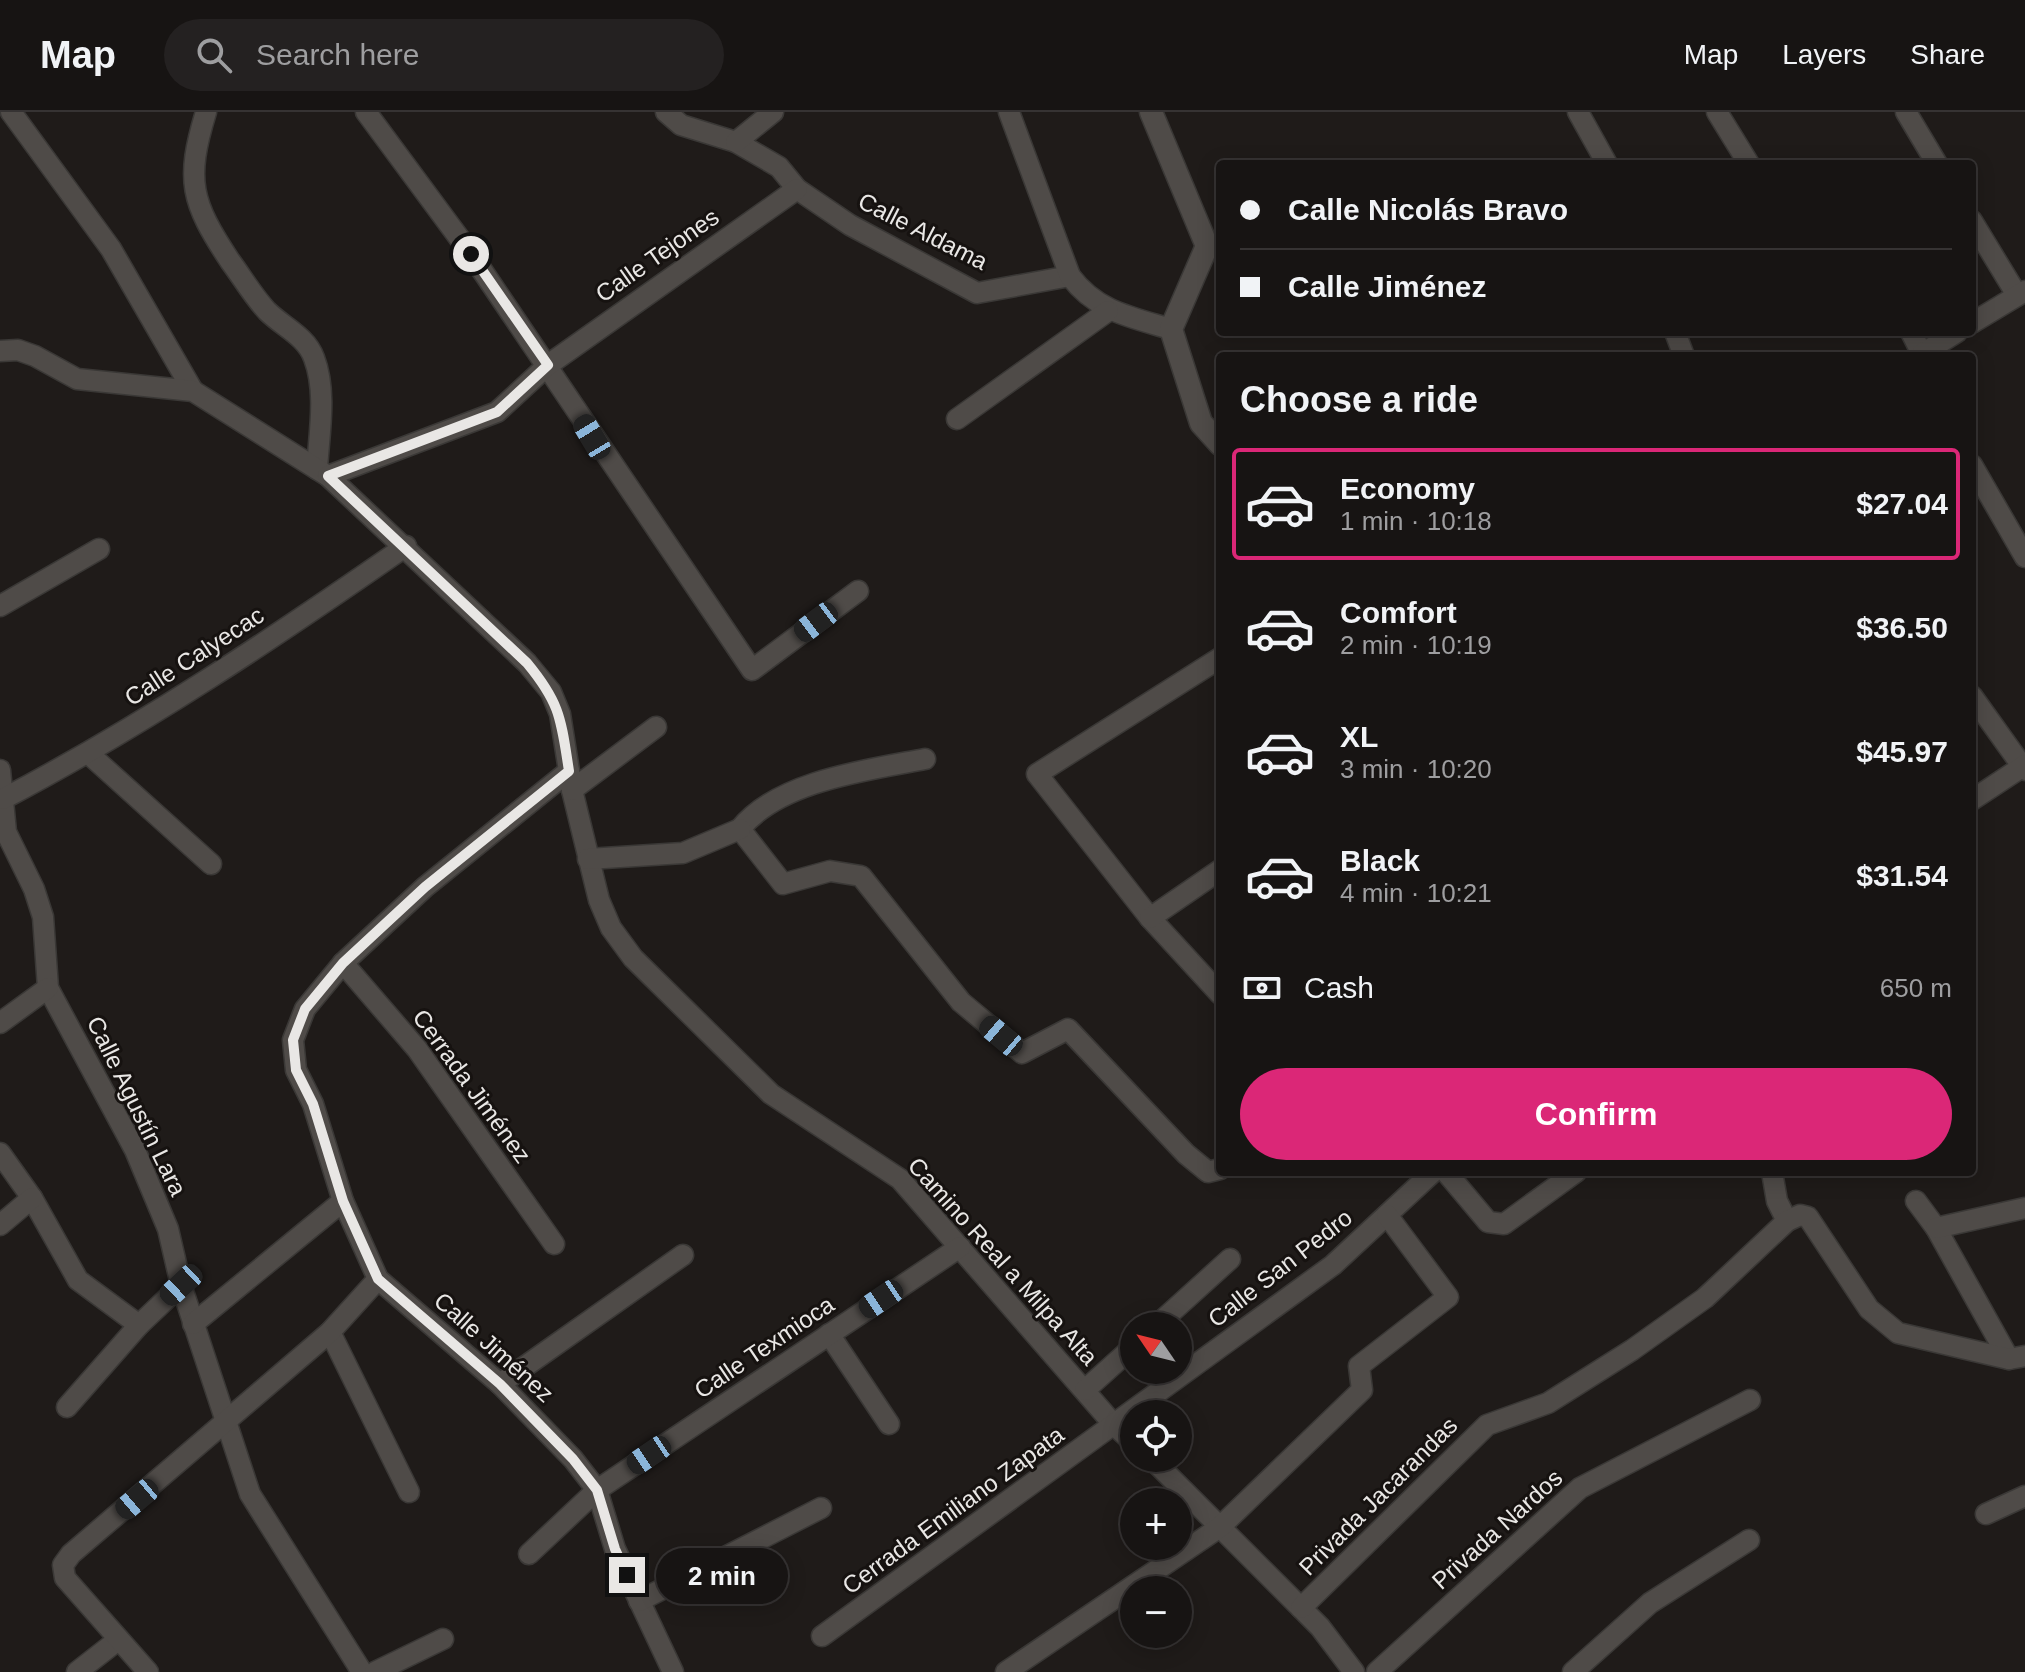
<!DOCTYPE html>
<meta charset="utf-8">
<style>
body{margin:0;font-family:Helvetica,sans-serif;background:#242121;color:#f1f3f6;height:100vh;display:flex;flex-direction:column;font-size:30px;white-space:nowrap}
*{box-sizing:border-box;margin:0}
p{font-size:26px;color:#9e9ea0}
.icon{flex:none;width:44px;height:44px;fill:none;stroke:currentColor;stroke-width:2;stroke-linecap:round;stroke-linejoin:round}
.map{position:relative;flex:1;overflow:hidden}
.drawer{position:absolute;left:1216px;top:240px;width:760px;height:824px;display:flex;flex-direction:column;background:#171413;border-radius:8px;box-shadow:0 4px 20px #0003,0 0 0 2px #363333}
.drawer>*{flex:none}
.guide{position:absolute;left:1216px;top:48px;width:760px;height:176px;border-radius:8px;box-shadow:0 4px 20px #0003,0 0 0 2px #363333;display:grid;align-content:center;height:176px;padding:0 24px;background:#171413}
.needle{width:52px;rotate:305deg}
.tools{position:absolute;left:1120px;top:1200px;display:grid;gap:16px}
.tools a{display:grid;place-items:center;width:72px;height:72px;border-radius:50%;background:#171413;box-shadow:0 4px 20px #0003,0 0 0 2px #363333;font-size:40px}
.end{position:absolute;width:36px;height:36px;margin:-18px;border:10px solid #e9e7e5;background:#111;box-shadow:0 0 0 4px #111}
.from{border-radius:50%}
.bubble{position:absolute;height:56px;border-radius:28px;background:#171413;box-shadow:0 4px 20px #0003,0 0 0 2px #363333;font-size:26px;font-weight:800;line-height:56px;text-align:center}
.car{position:absolute;width:24px;height:48px;margin:-24px -12px;border-radius:10px;box-shadow:0 0 6px 2px #0007;background:linear-gradient(#222 24%,#8ab4d8 0 40%,#222 0 76%,#8ab4d8 0 86%,#222 0)}
.guide b{display:flex;align-items:center;gap:28px;height:76px;font-size:30px}
.guide b+b{border-top:2px solid #363333}
.guide i{width:20px;height:20px;background:#f1f3f6}
ul{padding:0;list-style:none}
li{display:flex;align-items:center;gap:24px;height:112px;margin:0 16px 12px;padding:0 8px;border:4px solid transparent;border-radius:8px}
li div{flex:1}
li b{display:block;font-size:30px}
li em{font-style:normal;font-weight:800}
li.current{border-color:#db2777}
li>.icon{width:72px;height:72px;stroke-width:1.5}
h2{padding:0 24px;font-size:36px;line-height:96px}
.pay{display:flex;align-items:center;gap:20px;height:88px;padding:0 24px;font-size:30px}
.pay p{margin-inline-start:auto}
.primary-button{display:flex;gap:16px;margin-top:auto;padding:16px 24px}
.primary-button a{flex:1;height:92px;border-radius:48px;background:#db2777;color:#fff;font-size:32px;font-weight:800;line-height:92px;text-align:center}
header{display:flex;align-items:center;gap:48px;box-sizing:border-box;height:112px;padding:0 40px;background:#171413;border-bottom:2px solid #363333}
header strong{font-size:38px}
nav{display:flex;gap:44px;margin-inline-start:auto;font-size:28px}
.search{width:560px;height:72px;background:#242121;display:flex;align-items:center;gap:20px;box-sizing:border-box;padding:0 28px;border-radius:44px;color:#9e9ea0;font-size:30px}
.map>svg:first-child{display:block}
.lines{fill:none;stroke-linecap:round;stroke-linejoin:round}
.minor-casing{stroke:#3a3836;stroke-width:23}
.tertiary-casing{stroke:#3a3836;stroke-width:25}
.minor{stroke:#4f4b48;stroke-width:20}
.tertiary{stroke:#4f4b48;stroke-width:22}
.route{stroke:#e9e7e5;stroke-width:10}
.labels{text-anchor:middle;dominant-baseline:central;stroke-width:6;stroke-linejoin:round;paint-order:stroke}
.street-label{font-size:24px;fill:#e9e7e5;stroke:#161210}
</style>
<header>
<strong>Map</strong>
<div class="search"><svg class="icon" aria-label="search" viewBox="0 0 24 24"><circle cx="10" cy="10" r="6"/><path d="M15 15l6 6"/></svg>Search here</div>
<nav><a>Map</a><a>Layers</a><a>Share</a></nav>
</header>
<div class="map">
<svg width="2025" height="1560" viewBox="0 0 2025 1560">
<rect width="100%" height="100%" fill="#1f1b19"/>
<g class="lines">
<defs>
<g id="minor">
<polyline points="11,0 111,137 193,279"/>
<path d="M206,0C185,69 191,90 230,149C242,165 253,184 267,199C283,215 306,224 314,246C327,280 319,322 317,357"/>
<polyline points="366,0 471,142 752,558 858,479"/>
<polyline points="666,0 681,13 736,30 779,55 797,77 850,113 977,181 1070,164"/>
<path d="M1009,0L1070,164C1096,199 1130,205 1171,217"/>
<polyline points="1578,0 1607,52"/>
<polyline points="1717,0 1749,52"/>
<polyline points="1906,0 1937,52"/>
<polyline points="736,30 773,0"/>
<polyline points="1972,109 2017,183"/>
<polyline points="1972,211 2025,179"/>
<polyline points="1675,220 1684,244"/>
<polyline points="1911,220 1923,244"/>
<polyline points="0,239 18,238 35,244 77,267 193,279 328,364 527,551 551,580 560,602 572,678 599,788 611,816 633,846 771,982 900,1067 1115,1314 1134,1331"/>
<polyline points="1922,242 1957,220"/>
<polyline points="957,307 1108,199"/>
<polyline points="1972,353 2025,445"/>
<polyline points="328,364 497,300 548,253 797,77"/>
<polyline points="0,494 99,437"/>
<polyline points="1220,546 1037,662 1150,806 1220,882"/>
<polyline points="1972,584 2025,658"/>
<polyline points="89,642 211,752"/>
<polyline points="0,658 6,720 34,777 43,805 48,876 135,1038 168,1117 181,1173 250,1382 362,1560"/>
<polyline points="569,659 425,775 343,851 305,897 293,928 296,958 313,992 343,1089 378,1167 500,1272 573,1347 597,1378 615,1437 673,1560"/>
<polyline points="572,678 656,615"/>
<path d="M3,687C144,613 275,525 406,434"/>
<polyline points="1972,688 2025,653"/>
<polyline points="740,717 783,772 830,759 861,764 961,890 1022,941 1068,917 1186,1042 1208,1060 1220,1057"/>
<path d="M740,717C778,669 867,658 925,647"/>
<polyline points="588,747 683,741 740,717"/>
<polyline points="1150,806 1220,758"/>
<polyline points="343,851 417,937 554,1132"/>
<polyline points="0,911 48,876"/>
<polyline points="0,1041 32,1086 78,1168 139,1213"/>
<polyline points="1446,1060 1488,1110 1504,1112 1576,1060"/>
<polyline points="1772,1060 1777,1089 1787,1109"/>
<polyline points="1916,1089 1936,1116 2009,1247"/>
<polyline points="0,1113 32,1086"/>
<polyline points="1936,1116 2025,1096"/>
<polyline points="193,1212 343,1089"/>
<polyline points="1156,1214 1230,1147"/>
<polyline points="330,1220 409,1380"/>
<polyline points="829,1222 889,1312"/>
<polyline points="500,1272 683,1143"/>
<polyline points="1085,1278 1134,1234"/>
<polyline points="67,1295 139,1213 181,1173"/>
<polyline points="1151,1346 1320,1515 1354,1560"/>
<polyline points="1986,1402 2025,1384"/>
<polyline points="529,1442 597,1378 960,1135"/>
<polyline points="639,1489 821,1396"/>
<polyline points="1301,1496 1487,1313 1548,1291 1632,1238 1705,1186 1787,1109 1800,1103 1808,1105 1869,1197 1898,1221 2009,1247 2025,1244"/>
<polyline points="822,1524 1333,1153 1433,1060"/>
<polyline points="77,1560 118,1528"/>
<polyline points="148,1560 65,1466 63,1453 71,1442 330,1220 378,1167"/>
<polyline points="375,1560 443,1527"/>
<polyline points="1006,1560 1220,1415 1362,1278 1359,1254 1448,1185 1387,1103"/>
<polyline points="1377,1560 1580,1376 1750,1288"/>
<polyline points="1573,1560 1650,1491 1749,1428"/>
</g>
<polyline id="tertiary" points="1151,0 1207,134 1171,217 1201,311 1220,332"/>
</defs>
<use href="#minor" class="minor-casing"/>
<use href="#tertiary" class="tertiary-casing"/>
<use href="#minor" class="minor"/>
<use href="#tertiary" class="tertiary"/>
</g>
<g class="lines">
<path class="route" d="M471,142L548,253L497,300L328,364L527,551C561,592 561,608 569,659L425,775L343,851L305,897L293,928L296,958L313,992L343,1089L378,1167L500,1272L573,1347L597,1378L615,1437L627,1463"/>
</g>
<g class="labels">
<g class="street-label">
<text transform="translate(923 119) rotate(27)">Calle Aldama</text>
<text transform="translate(657 143) rotate(-35)">Calle Tejones</text>
<text transform="translate(194 544) rotate(-33)">Calle Calyecac</text>
<text transform="translate(472 974) rotate(54)">Cerrada Jiménez</text>
<text transform="translate(137 994) rotate(64)">Calle Agustín Lara</text>
<text transform="translate(1003 1149) rotate(48)">Camino Real a Milpa Alta</text>
<text transform="translate(1280 1156) rotate(-38)">Calle San Pedro</text>
<text transform="translate(494 1235) rotate(42)">Calle Jiménez</text>
<text transform="translate(764 1235) rotate(-34)">Calle Texmioca</text>
<text transform="translate(1378 1384) rotate(-45)">Privada Jacarandas</text>
<text transform="translate(953 1398) rotate(-36)">Cerrada Emiliano Zapata</text>
<text transform="translate(1497 1417) rotate(-42)">Privada Nardos</text>
</g>
</g>
</svg>
<div class="tools">
<a><svg class="needle" viewBox="-14 -14 28 28"><path d="M0-13l5 13h-10z" fill="#e53935"/><path d="M0 13l5-13h-10z" fill="#9e9ea0"/></svg></a>
<a><svg class="icon" aria-label="locate" viewBox="0 0 24 24"><circle cx="12" cy="12" r="6"/><path d="M12 2v4M12 18v4M2 12h4M18 12h4"/></svg></a>
<a>+</a>
<a>−</a>
</div>
<i class="end from" style="left:471px;top:142px"></i>
<i class="end" style="left:627px;top:1463px"></i>
<div class="bubble" style="left:656px;top:1436px;width:132px">2 min</div>
<i class="car" style="left:592px;top:325px;rotate:329deg"></i>
<i class="car" style="left:816px;top:510px;rotate:233deg"></i>
<i class="car" style="left:1001px;top:924px;rotate:310deg"></i>
<i class="car" style="left:181px;top:1173px;rotate:227deg"></i>
<i class="car" style="left:881px;top:1187px;rotate:236deg"></i>
<i class="car" style="left:649px;top:1343px;rotate:236deg"></i>
<i class="car" style="left:137px;top:1387px;rotate:230deg"></i>
<div class="guide">
<b><i class="from"></i>Calle Nicolás Bravo</b>
<b><i></i>Calle Jiménez</b>
</div>
<section class="drawer">
<h2>Choose a ride</h2>
<ul>
<li class="current"><svg class="icon" aria-label="car" viewBox="0 0 24 24"><path d="M5 17H2v-5l4-1 3-4h7l3 4 3 1v5h-3M9 17h6M6 11h13"/><circle cx="7" cy="17" r="2"/><circle cx="17" cy="17" r="2"/></svg><div><b>Economy</b><p>1 min · 10:18</p></div><em>$27.04</em></li>
<li><svg class="icon" aria-label="car" viewBox="0 0 24 24"><path d="M5 17H2v-5l4-1 3-4h7l3 4 3 1v5h-3M9 17h6M6 11h13"/><circle cx="7" cy="17" r="2"/><circle cx="17" cy="17" r="2"/></svg><div><b>Comfort</b><p>2 min · 10:19</p></div><em>$36.50</em></li>
<li><svg class="icon" aria-label="car" viewBox="0 0 24 24"><path d="M5 17H2v-5l4-1 3-4h7l3 4 3 1v5h-3M9 17h6M6 11h13"/><circle cx="7" cy="17" r="2"/><circle cx="17" cy="17" r="2"/></svg><div><b>XL</b><p>3 min · 10:20</p></div><em>$45.97</em></li>
<li><svg class="icon" aria-label="car" viewBox="0 0 24 24"><path d="M5 17H2v-5l4-1 3-4h7l3 4 3 1v5h-3M9 17h6M6 11h13"/><circle cx="7" cy="17" r="2"/><circle cx="17" cy="17" r="2"/></svg><div><b>Black</b><p>4 min · 10:21</p></div><em>$31.54</em></li>
</ul>
<div class="pay"><svg class="icon" aria-label="cash" viewBox="0 0 24 24"><path d="M3 7h18v10H3z"/><circle cx="12" cy="12" r="2"/></svg>Cash<p>650 m</p></div>
<div class="primary-button"><a>Confirm</a></div>
</section>
</div>
